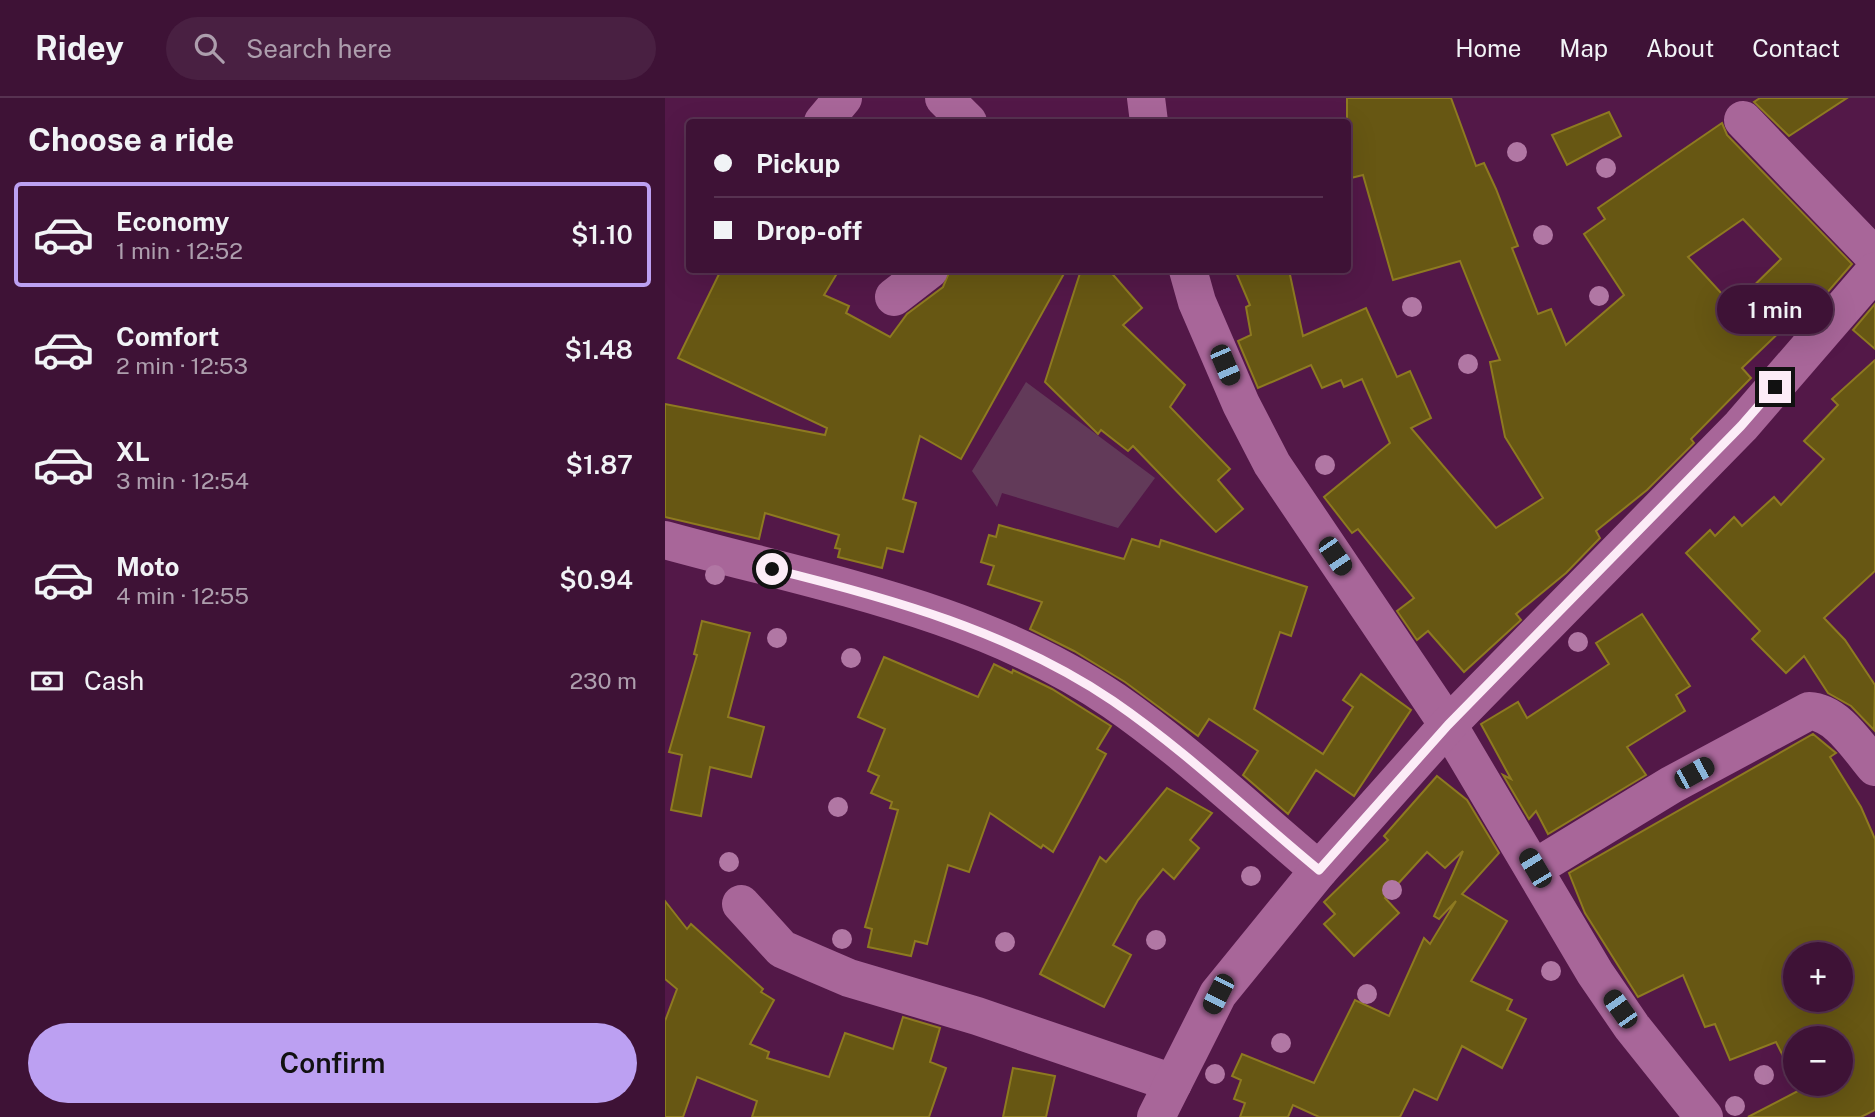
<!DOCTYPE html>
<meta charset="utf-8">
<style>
body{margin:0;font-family:"Public Sans",sans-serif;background:#492042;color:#f1f3f6;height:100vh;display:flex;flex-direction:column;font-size:26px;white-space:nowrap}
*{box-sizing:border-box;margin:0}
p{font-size:23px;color:#ad9ead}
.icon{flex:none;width:38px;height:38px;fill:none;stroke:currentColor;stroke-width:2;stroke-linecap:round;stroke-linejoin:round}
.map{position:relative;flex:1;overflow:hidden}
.sheet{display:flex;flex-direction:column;background:#3e1236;width:665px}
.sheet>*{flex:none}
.guide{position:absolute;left:21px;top:21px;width:665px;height:154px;border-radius:7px;box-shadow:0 7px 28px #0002,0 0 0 2px #573251;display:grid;align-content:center;height:154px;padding:0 28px;background:#3e1236}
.buttons{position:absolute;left:1118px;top:844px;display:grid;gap:14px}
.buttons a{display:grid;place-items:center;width:70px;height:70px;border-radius:50%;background:#3e1236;box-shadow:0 7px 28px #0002,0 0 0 2px #573251;font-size:35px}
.end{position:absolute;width:32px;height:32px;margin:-16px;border:9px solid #fcecf7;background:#111;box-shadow:0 0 0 4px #111}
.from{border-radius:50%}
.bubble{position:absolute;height:49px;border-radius:24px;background:#3e1236;box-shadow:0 7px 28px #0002,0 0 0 2px #573251;font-size:23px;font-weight:600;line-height:49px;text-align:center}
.car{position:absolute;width:21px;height:42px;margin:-21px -10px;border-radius:9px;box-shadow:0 0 5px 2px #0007;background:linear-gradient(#222 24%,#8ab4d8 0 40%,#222 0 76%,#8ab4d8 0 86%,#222 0)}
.guide b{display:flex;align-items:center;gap:24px;height:66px;font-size:26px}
.guide b+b{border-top:2px solid #573251}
.guide i{width:18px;height:18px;background:#f1f3f6}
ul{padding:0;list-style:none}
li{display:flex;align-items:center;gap:21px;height:105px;margin:0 14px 10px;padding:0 14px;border:4px solid transparent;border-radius:7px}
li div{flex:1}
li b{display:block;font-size:26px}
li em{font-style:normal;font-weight:600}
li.current{border-color:#bca0f2}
li>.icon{width:63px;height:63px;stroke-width:1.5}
h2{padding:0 28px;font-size:32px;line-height:84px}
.pay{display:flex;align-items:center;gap:18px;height:77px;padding:0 28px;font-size:26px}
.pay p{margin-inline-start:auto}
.action{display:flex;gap:14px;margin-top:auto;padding:14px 28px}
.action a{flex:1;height:80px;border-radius:42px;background:#bca0f2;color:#111;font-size:28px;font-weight:600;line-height:80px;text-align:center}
header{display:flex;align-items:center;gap:42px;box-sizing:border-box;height:98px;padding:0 35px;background:#3e1236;border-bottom:2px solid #573251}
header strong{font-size:33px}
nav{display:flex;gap:38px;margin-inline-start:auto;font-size:24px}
.search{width:490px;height:63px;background:#492042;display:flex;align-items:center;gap:18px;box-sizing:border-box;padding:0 24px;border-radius:38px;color:#ad9ead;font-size:26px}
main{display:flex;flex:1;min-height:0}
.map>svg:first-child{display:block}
.green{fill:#623a59}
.building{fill:#675713;stroke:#8e7a21;stroke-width:2;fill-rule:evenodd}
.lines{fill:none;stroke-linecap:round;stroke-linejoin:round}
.minor{stroke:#a86699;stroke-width:38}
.tree{fill:#b177a4}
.route{stroke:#fcecf7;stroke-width:9}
</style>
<header>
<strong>Ridey</strong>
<div class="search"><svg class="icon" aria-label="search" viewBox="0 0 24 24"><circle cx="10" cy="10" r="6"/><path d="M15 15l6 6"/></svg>Search here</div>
<nav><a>Home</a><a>Map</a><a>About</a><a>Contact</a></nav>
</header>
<main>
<section class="sheet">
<h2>Choose a ride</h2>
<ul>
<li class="current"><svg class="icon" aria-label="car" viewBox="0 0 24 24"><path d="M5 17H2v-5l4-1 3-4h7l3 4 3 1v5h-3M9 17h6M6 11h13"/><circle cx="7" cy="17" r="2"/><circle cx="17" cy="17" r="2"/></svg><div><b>Economy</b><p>1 min · 12:52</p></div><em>$1.10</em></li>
<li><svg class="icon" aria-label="car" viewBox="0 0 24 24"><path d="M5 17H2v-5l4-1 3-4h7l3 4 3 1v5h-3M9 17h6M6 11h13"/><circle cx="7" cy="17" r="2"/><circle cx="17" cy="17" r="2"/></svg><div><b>Comfort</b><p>2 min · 12:53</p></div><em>$1.48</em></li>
<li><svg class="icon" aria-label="car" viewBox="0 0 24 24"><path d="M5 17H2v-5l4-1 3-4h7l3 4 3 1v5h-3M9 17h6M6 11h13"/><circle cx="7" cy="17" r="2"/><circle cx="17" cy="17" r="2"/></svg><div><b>XL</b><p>3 min · 12:54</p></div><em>$1.87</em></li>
<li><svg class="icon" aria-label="car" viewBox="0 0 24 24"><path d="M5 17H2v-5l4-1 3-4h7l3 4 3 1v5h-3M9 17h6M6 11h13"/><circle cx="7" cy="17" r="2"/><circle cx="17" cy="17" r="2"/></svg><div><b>Moto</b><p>4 min · 12:55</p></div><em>$0.94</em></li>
</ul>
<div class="pay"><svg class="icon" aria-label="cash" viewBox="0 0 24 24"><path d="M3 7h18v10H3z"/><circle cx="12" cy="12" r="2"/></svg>Cash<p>230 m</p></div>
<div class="action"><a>Confirm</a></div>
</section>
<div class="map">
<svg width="1210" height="1019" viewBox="0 0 1210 1019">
<rect width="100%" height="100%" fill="#531848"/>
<polygon class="green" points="361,284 490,380 453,430 337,395 332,409 307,373"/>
<g class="building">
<path d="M682,0H786L811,68L819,65L831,91L853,148L847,150L873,216L886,211L901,247L959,197L919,136L940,121L933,110L1057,25L1062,37L1187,166L1154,204L1150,200L1077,270L1086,280L1026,341L1029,345L982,392L931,433L935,440L901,475L851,516L856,522L799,574L763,533L752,542L732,513L749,500L693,431L687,435L659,399L725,345L697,281L679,289L676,282L657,290L646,267L593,290L573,243L586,237L581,209L585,207L570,172H624L638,238L701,210L732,279L745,273L766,320L746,330L831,430L878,400L840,339L825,264L835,262L795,163L728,182L698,77L682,81ZM1078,121L1116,161L1068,208L1023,159Z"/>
<polygon points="1095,0 1182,0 1124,38 1089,4"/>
<polygon points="944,14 956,38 902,67 887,37"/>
<polygon points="56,172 174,172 159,197 184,208 181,215 225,239 242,216 278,189 285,172 401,172 296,361 255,338 238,401 251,405 238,454 222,450 217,470 173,459 175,451 170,450 174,437 100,415 94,441 0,419 0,306 160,337 162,330 13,260"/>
<polygon points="416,172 444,172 477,210 458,227 520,287 505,309 565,371 553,382 578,411 551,434 468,348 463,353 436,332 433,336 380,284"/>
<polygon points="1210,206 1210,251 1188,232"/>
<polygon points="1210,262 1210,473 1159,520 1180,542 1210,587 1209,632 1186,608 1163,595 1139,558 1121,575 1087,541 1095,533 1021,455 1045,432 1050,438 1069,419 1077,428 1109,399 1116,407 1159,361 1139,343 1173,307 1167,301"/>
<polygon points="334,427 459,461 467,441 494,449 496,442 642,489 626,538 615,534 589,611 658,656 688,609 678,602 696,576 746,612 689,698 651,672 623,716 578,677 593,653 544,621 533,638 460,584 409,553 365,531 377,504 323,486 329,468 316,464 324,437 331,439"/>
<polygon points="977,516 1025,588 1011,597 1020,613 962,649 981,677 883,736 871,713 864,721 838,677 846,681 816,626 853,604 862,620 944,566 931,545"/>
<polygon points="37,523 85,535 63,619 99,629 86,679 45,669 36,718 6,712 17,657 4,654 32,557 29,556"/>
<polygon points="219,559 313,599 329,566 347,575 348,572 387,591 446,628 432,651 441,656 388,754 378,747 376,750 325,715 304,774 283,767 262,846 250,843 246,858 203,849 207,831 200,829 233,712 225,710 227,704 206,695 214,678 203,673 220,631 193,619"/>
<path d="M1148,636L1171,655L1165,659L1196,709L1210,741V1012L1196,1019H1083L1135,992L1132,985H1176V940H1130V982L1111,944L1065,962L1050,926L1040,929L1018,877L973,899L920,815L904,775ZM1130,856H1176V901H1130Z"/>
<polygon points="772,678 802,702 834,755 797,796 842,823 806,883 847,902 842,912 861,921 837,970 797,948 772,1002 749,991 735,1019 654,1019 628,1007 623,1019 575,1019 580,1005 569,1001 576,982 567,978 577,956 649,985 690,902 724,918 759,840 765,846 791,803 774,821 769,818 798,753 780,770 762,754 720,800 734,815 689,858 659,826 670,816 659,804 723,742 719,738"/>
<polygon points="502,690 547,715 525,742 534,750 509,781 498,771 473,802 448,847 466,857 439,909 375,876 435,759 441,764"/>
<polygon points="0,803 22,831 26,826 98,891 96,894 109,902 85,946 104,954 102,960 164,979 180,935 228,951 238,919 275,930 265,964 281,970 264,1019 87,1019 92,1003 32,979 18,1019 0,1019 0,923 12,891 0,881"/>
<polygon points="348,970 390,978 381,1019 338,1019"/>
</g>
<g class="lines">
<g class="minor">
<polyline points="279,0 303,24"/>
<polyline points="481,0 484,24"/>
<polyline points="1078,22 1210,159"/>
<polyline points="158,24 178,0"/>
<polyline points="523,172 532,204 576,306 607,366 783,627 930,875 967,929 1039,1019"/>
<polyline points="229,199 264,172"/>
<path d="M0,442C152,484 316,512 449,603C521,653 587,716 654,772"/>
<path d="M870,770L1006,687L1144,613C1172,614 1193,649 1210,669"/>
<polyline points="76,806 117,851 149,865 184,880 312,918 508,985"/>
<polyline points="491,1019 553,896 654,772 783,627 1076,328 1210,173"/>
</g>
</g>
<g class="tree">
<circle cx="852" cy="54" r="10"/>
<circle cx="941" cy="70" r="10"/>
<circle cx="878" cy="137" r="10"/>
<circle cx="934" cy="198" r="10"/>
<circle cx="747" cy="209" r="10"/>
<circle cx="803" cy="266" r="10"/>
<circle cx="660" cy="367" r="10"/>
<circle cx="50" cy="477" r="10"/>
<circle cx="112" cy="540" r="10"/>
<circle cx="913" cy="544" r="10"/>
<circle cx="186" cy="560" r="10"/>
<circle cx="173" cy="709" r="10"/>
<circle cx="64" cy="764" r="10"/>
<circle cx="586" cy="778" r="10"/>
<circle cx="727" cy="792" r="10"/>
<circle cx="177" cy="841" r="10"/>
<circle cx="491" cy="842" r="10"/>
<circle cx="340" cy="844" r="10"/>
<circle cx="886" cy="873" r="10"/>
<circle cx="702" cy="896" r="10"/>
<circle cx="616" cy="945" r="10"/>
<circle cx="550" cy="976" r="10"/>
<circle cx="1099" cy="977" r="10"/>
<circle cx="1070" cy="1008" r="10"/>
</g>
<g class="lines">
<path class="route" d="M107,471C225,500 346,534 448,603C521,653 586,716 654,772L783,627L1076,328L1110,289"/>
</g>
</svg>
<div class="buttons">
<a>+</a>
<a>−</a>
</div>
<i class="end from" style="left:107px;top:471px"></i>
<i class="end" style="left:1110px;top:289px"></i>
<div class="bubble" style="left:1052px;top:187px;width:116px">1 min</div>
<i class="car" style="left:560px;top:267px;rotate:157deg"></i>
<i class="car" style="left:670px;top:458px;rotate:146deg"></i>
<i class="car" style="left:1029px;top:675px;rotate:61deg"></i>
<i class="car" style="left:870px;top:770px;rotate:329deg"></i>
<i class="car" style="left:553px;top:896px;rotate:207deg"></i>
<i class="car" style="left:955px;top:911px;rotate:325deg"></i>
<div class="guide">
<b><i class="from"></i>Pickup</b>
<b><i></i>Drop-off</b>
</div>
</div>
</main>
